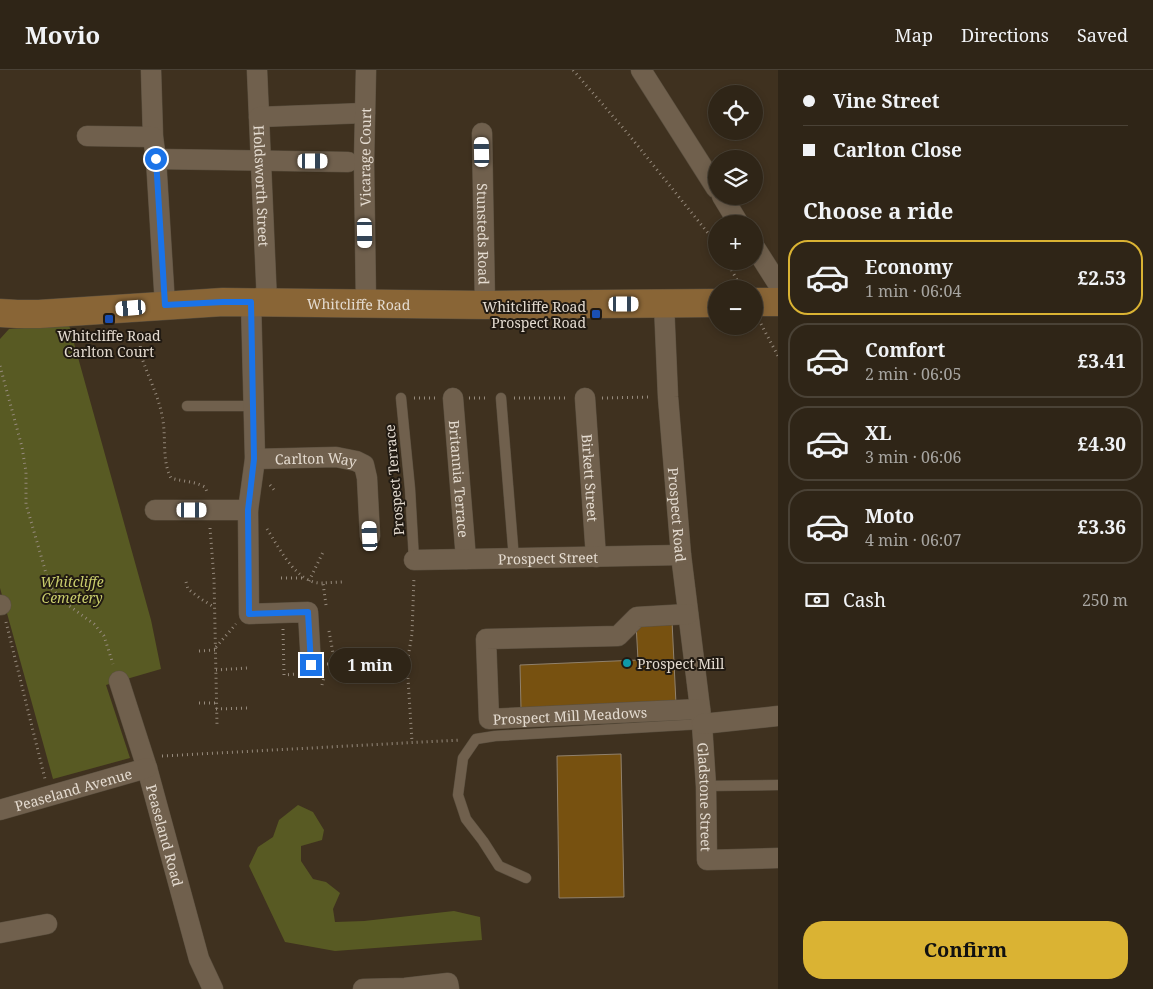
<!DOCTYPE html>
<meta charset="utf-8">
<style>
body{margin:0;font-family:"Noto Serif",serif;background:#372d20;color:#f1f3f6;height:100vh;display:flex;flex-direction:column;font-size:19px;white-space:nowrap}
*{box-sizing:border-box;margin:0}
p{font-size:16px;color:#a7a5a1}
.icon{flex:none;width:28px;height:28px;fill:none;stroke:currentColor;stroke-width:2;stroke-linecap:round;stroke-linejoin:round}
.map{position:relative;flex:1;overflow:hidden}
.sheet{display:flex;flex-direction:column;background:#2f2517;width:375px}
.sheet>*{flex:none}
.guide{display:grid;align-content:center;height:110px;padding:0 25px;background:#2f2517}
.tools{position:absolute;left:708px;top:15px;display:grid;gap:10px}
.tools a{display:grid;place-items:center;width:55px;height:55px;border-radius:50%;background:#2f2517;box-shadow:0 2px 8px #0003,0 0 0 1px #4a4236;font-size:25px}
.end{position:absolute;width:22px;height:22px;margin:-11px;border:6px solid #1a73e8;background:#fff;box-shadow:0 0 0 2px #fff}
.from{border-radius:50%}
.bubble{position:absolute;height:35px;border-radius:18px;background:#2f2517;box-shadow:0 2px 8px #0003,0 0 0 1px #4a4236;font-size:16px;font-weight:700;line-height:35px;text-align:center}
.car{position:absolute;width:15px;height:30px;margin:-15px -8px;border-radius:6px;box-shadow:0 0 4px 1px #0007;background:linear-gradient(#fff 24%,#345 0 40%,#fff 0 76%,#345 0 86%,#fff 0)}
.guide b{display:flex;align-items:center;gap:18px;height:48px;font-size:19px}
.guide b+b{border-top:1px solid #4a4236}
.guide i{width:12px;height:12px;background:#f1f3f6}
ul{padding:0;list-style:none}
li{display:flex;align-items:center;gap:15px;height:75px;margin:0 10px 8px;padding:0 15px;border:2px solid #4a4236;border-radius:20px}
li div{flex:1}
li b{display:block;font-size:19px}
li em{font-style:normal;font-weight:700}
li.active{border-color:#dab333}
li>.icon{width:45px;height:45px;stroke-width:1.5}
h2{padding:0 25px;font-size:22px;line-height:60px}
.pay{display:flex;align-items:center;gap:12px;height:55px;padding:0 25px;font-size:19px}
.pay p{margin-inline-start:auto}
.primary-button{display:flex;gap:10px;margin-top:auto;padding:10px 25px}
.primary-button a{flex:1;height:58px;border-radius:20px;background:#dab333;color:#111;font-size:20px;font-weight:700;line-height:58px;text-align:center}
header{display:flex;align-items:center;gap:30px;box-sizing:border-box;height:70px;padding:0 25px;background:#2f2517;border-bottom:1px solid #4a4236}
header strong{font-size:24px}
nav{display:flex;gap:28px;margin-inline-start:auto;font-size:18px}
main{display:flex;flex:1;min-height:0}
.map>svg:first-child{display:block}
.green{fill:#585a23}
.building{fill:#775110;stroke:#90816c}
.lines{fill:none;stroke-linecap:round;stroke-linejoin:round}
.service-casing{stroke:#5a4f3f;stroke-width:11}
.minor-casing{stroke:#5a4f3f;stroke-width:21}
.secondary-casing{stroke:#5a4f3f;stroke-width:29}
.path{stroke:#968a7c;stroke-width:3;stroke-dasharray:1 4;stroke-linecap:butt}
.service{stroke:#70604d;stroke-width:10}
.minor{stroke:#70604d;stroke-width:20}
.secondary{stroke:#896536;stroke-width:28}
.route{stroke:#1a73e8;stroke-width:6}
.transit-dot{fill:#1a4fb4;stroke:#211a12;stroke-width:2}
.culture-dot{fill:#0f9aa8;stroke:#211a12;stroke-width:2}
.labels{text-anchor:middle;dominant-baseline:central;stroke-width:4;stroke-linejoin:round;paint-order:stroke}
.street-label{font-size:14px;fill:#e4dbd0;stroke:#211a12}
.poi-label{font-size:14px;fill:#e4dbd0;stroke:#211a12;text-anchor:end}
.park-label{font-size:14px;font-style:italic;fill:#c9cd6c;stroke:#211a12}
</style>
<header>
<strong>Movio</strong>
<nav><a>Map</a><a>Directions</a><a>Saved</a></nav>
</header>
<main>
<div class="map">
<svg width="778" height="919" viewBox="0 0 778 919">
<rect width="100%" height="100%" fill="#3f311f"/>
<g class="green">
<polygon points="69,255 151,550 161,599 106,615 130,688 53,709 0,518 0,269 9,259"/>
<polygon points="298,735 313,742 324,760 322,770 301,776 301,791 313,809 326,812 340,823 333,839 335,852 364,851 454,841 480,847 482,870 335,881 285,872 249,796 258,777 273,767 279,750"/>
</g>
<g class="building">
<polygon points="672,551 676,634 521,639 520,595 638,590 636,553"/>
<polygon points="621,684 624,827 559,828 557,686"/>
</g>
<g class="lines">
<defs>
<g id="service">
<polyline points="401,328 410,419 414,490"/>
<polyline points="501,328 514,489"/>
<polyline points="187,336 253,336"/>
<polyline points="706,716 778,715"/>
<polyline points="526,808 499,796 483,771 466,749 458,725 463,688 476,669 495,666 702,654"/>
</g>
<g id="minor">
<polyline points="151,0 153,67 156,89 165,235"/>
<path id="s1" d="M257,0L267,233"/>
<polyline points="641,0 716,118"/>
<polyline points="259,47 365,43"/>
<path id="s2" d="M482,63L485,235"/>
<polyline points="87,66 153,67"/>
<polyline points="156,89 348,92"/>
<polyline points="722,126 739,154"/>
<polyline points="754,176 778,214"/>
<polyline points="251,232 255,389 248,440 249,544 308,542 311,595"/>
<path id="s3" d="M366,233L364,92L366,0"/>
<path id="s4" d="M664,234L668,327L681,485L702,654L706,716L707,790L778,788"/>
<path id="s5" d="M453,328L466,489"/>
<path id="s6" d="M585,328L596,487"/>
<path id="s7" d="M255,389L336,387L356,391L364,395L367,408L370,466"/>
<polyline points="155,440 248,440"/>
<path id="s8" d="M414,490L681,485"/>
<polyline points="0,535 1,535"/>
<path id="s9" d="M688,544L637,547L618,566L486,569L489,649L700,639"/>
<path id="s10" d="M119,611L147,698L199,889L213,919"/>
<polyline points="702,654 778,646"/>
<path id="s11" d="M0,740L147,698"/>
<polyline points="0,863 47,854"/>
<polyline points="363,919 405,918 448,913 449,919"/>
</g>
<g id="secondary">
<polyline points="754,232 778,232"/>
<path id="s12" d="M0,243L17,244H39L223,232L485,235L716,233"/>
</g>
</defs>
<use href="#service" class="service-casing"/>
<use href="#minor" class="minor-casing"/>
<use href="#secondary" class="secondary-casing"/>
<g class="path">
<polyline points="573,0 629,65 716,173"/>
<polyline points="727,191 740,216"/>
<polyline points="761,254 778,286"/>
<path d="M140,261C140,270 140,279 142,288C149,309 160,329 163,351C166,370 162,391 171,408C184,412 194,411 205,417L207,422"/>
<polyline points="0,296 22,377 26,402 26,434 50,517 68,535 94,554 104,566 113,594"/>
<polyline points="414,328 436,328"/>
<polyline points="469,328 488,328"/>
<polyline points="514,328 568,328"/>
<polyline points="602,328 651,327"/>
<polyline points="270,415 275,421"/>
<polyline points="210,458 214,509 217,655"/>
<path d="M267,459C278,476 292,504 311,511C315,513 319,513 323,513"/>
<polyline points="281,508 304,508"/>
<polyline points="309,511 324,480"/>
<polyline points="186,512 188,519 201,529 214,537"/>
<polyline points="326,535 323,513 343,512"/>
<polyline points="6,552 45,709"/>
<polyline points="283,559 284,605 297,604"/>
<polyline points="329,561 335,594"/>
<polyline points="216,577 236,554"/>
<polyline points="199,581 215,580"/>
<polyline points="407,593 412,672"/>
<polyline points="327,594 335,594 350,602 407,593 412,564 414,507"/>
<polyline points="216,600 247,598"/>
<polyline points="322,615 324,607"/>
<polyline points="199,633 216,633"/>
<polyline points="216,639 249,638"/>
<polyline points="162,686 460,670"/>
</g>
<use href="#service" class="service"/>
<use href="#minor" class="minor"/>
<use href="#secondary" class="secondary"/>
</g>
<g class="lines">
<polyline class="route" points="156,89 165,235 223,232 251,232 254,389 248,440 249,544 308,542 311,595"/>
</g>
<g class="transit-dot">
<rect x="591" y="239" width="10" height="10" rx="2.5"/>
<rect x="104" y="244" width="10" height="10" rx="2.5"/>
</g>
<circle class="culture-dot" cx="627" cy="593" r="5"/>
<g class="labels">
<g class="street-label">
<text stroke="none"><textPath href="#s3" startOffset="146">Vicarage Court</textPath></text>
<text stroke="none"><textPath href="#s1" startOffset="116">Holdsworth Street</textPath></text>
<text stroke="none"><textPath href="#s2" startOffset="101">Stunsteds Road</textPath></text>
<text stroke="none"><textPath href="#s12" startOffset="359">Whitcliffe Road</textPath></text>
<text stroke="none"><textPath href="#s7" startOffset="61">Carlton Way</textPath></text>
<text stroke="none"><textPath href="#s6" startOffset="80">Birkett Street</textPath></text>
<text stroke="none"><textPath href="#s5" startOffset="81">Britannia Terrace</textPath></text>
<text transform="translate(394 410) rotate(-95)">Prospect Terrace</text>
<text stroke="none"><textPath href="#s4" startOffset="211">Prospect Road</textPath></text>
<text stroke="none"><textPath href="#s8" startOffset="134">Prospect Street</textPath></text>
<text stroke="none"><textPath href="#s9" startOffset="371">Prospect Mill Meadows</textPath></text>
<text stroke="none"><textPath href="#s11" startOffset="76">Peaseland Avenue</textPath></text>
<text stroke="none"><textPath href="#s4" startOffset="495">Gladstone Street</textPath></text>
<text stroke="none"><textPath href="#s10" startOffset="161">Peaseland Road</textPath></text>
</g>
<g class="poi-label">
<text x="586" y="236">Whitcliffe Road<tspan x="586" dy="16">Prospect Road</tspan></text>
<text x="109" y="265" text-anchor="middle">Whitcliffe Road<tspan x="109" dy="16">Carlton Court</tspan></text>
<text x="637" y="593" text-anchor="start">Prospect Mill</text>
</g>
<g class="park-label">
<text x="72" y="511">Whitcliffe<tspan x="72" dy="16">Cemetery</tspan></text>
</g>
</g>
</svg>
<div class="tools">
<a><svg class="icon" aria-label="locate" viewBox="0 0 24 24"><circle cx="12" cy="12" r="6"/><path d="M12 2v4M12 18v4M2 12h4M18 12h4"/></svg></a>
<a><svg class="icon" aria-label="layers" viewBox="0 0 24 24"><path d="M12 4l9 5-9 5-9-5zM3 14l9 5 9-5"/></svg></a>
<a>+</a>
<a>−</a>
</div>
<i class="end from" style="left:156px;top:89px"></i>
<i class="end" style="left:311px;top:595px"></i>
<div class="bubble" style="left:329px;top:578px;width:82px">1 min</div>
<i class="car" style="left:482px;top:82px;rotate:359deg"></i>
<i class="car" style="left:313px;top:91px;rotate:90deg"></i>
<i class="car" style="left:365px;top:163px;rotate:179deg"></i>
<i class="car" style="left:624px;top:234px;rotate:90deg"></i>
<i class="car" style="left:131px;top:238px;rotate:265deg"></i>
<i class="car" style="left:192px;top:440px;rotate:90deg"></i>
<i class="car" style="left:370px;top:466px;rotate:357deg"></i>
</div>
<section class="sheet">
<div class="guide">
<b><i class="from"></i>Vine Street</b>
<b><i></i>Carlton Close</b>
</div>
<h2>Choose a ride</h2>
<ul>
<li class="active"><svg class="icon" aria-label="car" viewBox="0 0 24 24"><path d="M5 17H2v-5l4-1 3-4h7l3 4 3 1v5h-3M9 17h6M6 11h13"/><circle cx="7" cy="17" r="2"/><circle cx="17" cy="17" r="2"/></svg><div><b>Economy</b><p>1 min · 06:04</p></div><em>£2.53</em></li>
<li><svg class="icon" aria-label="car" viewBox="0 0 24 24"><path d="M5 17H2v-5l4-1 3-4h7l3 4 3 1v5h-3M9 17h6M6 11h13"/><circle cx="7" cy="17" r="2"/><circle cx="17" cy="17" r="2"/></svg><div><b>Comfort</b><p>2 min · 06:05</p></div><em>£3.41</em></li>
<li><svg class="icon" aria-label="car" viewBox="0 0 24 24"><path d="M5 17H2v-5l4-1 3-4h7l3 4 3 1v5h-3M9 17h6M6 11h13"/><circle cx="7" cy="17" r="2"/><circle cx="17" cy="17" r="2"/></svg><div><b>XL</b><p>3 min · 06:06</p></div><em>£4.30</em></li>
<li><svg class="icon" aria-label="car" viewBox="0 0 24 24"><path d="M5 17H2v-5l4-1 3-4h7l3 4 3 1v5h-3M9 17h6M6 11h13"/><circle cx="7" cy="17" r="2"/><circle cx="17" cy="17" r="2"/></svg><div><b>Moto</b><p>4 min · 06:07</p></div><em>£3.36</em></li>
</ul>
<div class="pay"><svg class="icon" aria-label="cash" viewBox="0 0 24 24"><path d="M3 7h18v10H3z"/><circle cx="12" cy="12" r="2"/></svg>Cash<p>250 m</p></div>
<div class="primary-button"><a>Confirm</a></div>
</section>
</main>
